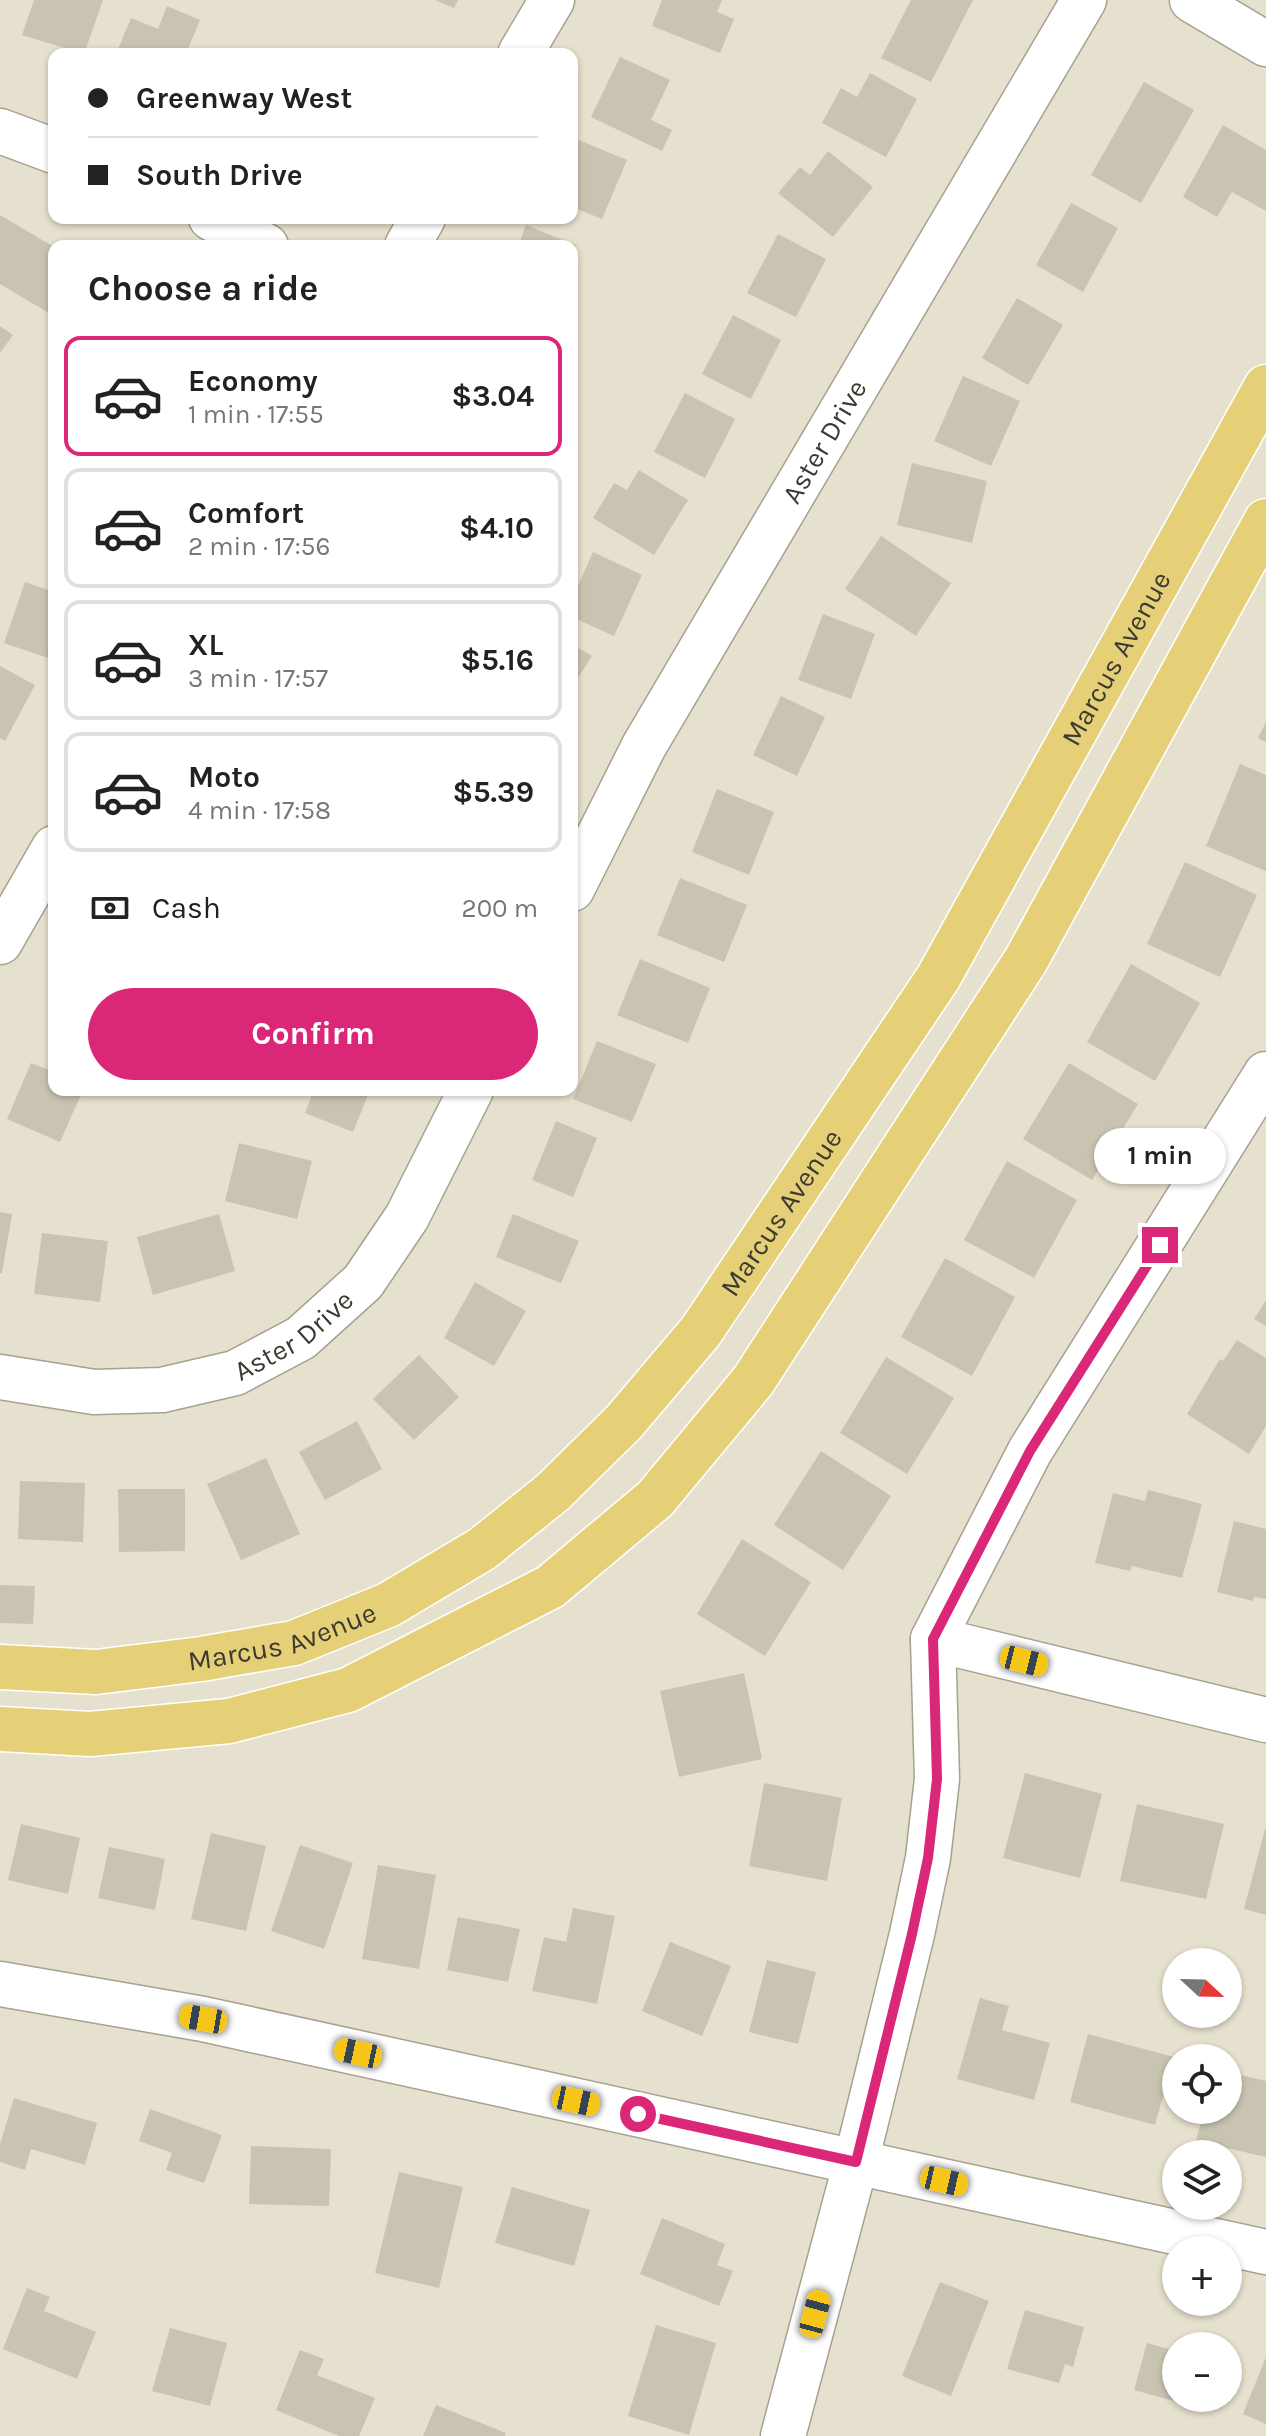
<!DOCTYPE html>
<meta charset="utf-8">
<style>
body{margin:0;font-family:Karla,sans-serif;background:#f6f6f6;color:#222;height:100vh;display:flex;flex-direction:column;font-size:30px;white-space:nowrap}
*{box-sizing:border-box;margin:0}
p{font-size:26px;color:#767676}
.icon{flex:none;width:44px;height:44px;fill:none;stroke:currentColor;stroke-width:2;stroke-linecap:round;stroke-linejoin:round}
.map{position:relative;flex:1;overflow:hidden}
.sheet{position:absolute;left:48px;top:240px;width:530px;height:856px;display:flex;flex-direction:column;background:#fff;border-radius:16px;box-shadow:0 2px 6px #0004}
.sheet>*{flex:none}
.banner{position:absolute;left:48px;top:48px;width:530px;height:176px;border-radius:16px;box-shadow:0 2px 6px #0004;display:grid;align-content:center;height:176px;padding:0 40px;background:#fff}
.needle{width:52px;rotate:112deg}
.controls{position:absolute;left:1162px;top:1948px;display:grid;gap:16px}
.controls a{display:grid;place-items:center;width:80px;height:80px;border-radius:50%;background:#fff;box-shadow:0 2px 6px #0004;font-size:40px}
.end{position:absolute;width:36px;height:36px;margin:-18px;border:10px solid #db2777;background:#fff;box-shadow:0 0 0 4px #fff}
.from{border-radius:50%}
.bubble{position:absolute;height:56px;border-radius:28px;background:#fff;box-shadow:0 2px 6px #0004;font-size:26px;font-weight:700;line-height:56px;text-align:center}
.car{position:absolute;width:24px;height:48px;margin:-24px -12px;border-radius:10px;box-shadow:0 0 6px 2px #0007;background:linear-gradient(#f5c518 24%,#345 0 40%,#f5c518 0 76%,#345 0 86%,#f5c518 0)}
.banner b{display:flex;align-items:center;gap:28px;height:76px;font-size:30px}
.banner b+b{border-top:2px solid #e0e0e0}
.banner i{width:20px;height:20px;background:#222}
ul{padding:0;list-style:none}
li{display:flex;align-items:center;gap:24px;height:120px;margin:0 16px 12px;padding:0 24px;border:4px solid #e0e0e0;border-radius:16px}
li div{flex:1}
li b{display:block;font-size:30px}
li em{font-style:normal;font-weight:700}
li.current{border-color:#db2777}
li>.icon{width:72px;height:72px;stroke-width:1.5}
h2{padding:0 40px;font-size:36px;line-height:96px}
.pay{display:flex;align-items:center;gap:20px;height:88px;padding:0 40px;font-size:30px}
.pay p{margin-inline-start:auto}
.action{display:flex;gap:16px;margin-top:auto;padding:16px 40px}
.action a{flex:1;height:92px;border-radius:48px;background:#db2777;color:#fff;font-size:32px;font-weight:700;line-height:92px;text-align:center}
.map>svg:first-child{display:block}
.building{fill:#c9c4b2}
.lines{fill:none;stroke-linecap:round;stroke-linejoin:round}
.minor-casing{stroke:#a6a190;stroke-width:47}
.primary-casing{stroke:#fff;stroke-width:47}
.minor{stroke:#fff;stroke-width:44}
.primary{stroke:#e6d077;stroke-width:44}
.route{stroke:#db2777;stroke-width:10}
.labels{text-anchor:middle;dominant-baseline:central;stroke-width:8;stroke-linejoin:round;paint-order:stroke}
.street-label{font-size:28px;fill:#3c3a33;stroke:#f3eedb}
</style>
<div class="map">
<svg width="1266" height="2436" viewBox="0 0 1266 2436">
<rect width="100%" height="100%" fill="#e6e0ce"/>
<g class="building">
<polygon points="34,0 103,0 84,54 22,35"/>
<polygon points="435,0 458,0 454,8"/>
<polygon points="662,0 722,0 717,12 734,19 720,53 652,26"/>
<polygon points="911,0 973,0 931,82 881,58"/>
<polygon points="167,6 200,20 186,54 116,54 131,18 158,29"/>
<polygon points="620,57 670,80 651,120 672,130 662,151 591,117"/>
<polygon points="870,73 917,99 886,157 822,123 841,88 857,97"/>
<polygon points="1144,82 1194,110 1141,203 1091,175"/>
<polygon points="1223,125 1266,150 1266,211 1232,192 1217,217 1183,197"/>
<polygon points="574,138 627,160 602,219 572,207 572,143"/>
<polygon points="828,151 873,187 833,237 778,193 800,167 810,175"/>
<polygon points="1071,203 1118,228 1083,292 1036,265"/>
<polygon points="0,215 54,247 54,316 0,284"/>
<polygon points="526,225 578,246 518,246"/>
<polygon points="778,234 826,259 796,317 747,293"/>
<polygon points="1017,298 1063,325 1028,385 982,358"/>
<polygon points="733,315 781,340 751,399 702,374"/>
<polygon points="0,326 13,335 0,353"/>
<polygon points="963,376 1020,401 991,466 934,441"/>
<polygon points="685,393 735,419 705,478 654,452"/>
<polygon points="912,463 987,481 972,543 897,525"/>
<polygon points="639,470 688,500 654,555 593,518 614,483 627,490"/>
<polygon points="881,536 951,583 916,636 845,589"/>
<polygon points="593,552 642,575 614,636 572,617 572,599"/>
<polygon points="25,582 54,592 54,660 4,643"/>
<polygon points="823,614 875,634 851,699 798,680"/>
<polygon points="572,644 592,656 572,687"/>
<polygon points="0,666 35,685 5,741 0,738"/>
<polygon points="781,696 825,717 797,776 753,755"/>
<polygon points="1266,722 1266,742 1258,738"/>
<polygon points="1240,764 1266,775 1266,871 1206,846"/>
<polygon points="717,789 774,812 749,875 692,852"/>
<polygon points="1185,862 1257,895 1220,977 1147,944"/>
<polygon points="680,878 747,905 724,962 657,935"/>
<polygon points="640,959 710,988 688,1043 617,1015"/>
<polygon points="1131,964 1200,1003 1155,1081 1087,1042"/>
<polygon points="597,1041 656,1064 632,1122 573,1099"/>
<polygon points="31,1063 54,1072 54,1090 83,1090 60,1142 7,1119"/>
<polygon points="1069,1063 1138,1104 1092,1180 1023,1139"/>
<polygon points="314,1090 370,1090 353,1132 305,1113"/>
<polygon points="556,1121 597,1138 573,1197 532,1180"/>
<polygon points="239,1143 312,1161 297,1219 225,1201"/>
<polygon points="1007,1161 1077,1200 1034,1278 964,1240"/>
<polygon points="0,1212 12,1214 2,1273 0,1273"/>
<polygon points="219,1214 235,1271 153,1295 137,1237"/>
<polygon points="513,1214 579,1241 561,1283 496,1257"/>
<polygon points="42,1233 108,1241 100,1302 34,1294"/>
<polygon points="945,1258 1015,1297 972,1376 901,1337"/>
<polygon points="475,1282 526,1311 494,1366 444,1338"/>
<polygon points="1266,1300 1266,1326 1254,1319"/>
<polygon points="1237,1340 1266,1358 1266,1426 1249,1454 1187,1414 1220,1359 1223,1361"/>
<polygon points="419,1355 459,1397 414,1440 373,1399"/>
<polygon points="886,1357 954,1398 907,1474 840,1433"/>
<polygon points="357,1421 382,1469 325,1500 299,1452"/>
<polygon points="821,1451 891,1496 843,1570 774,1525"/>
<polygon points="266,1458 300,1534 241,1560 207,1484"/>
<polygon points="20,1481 85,1483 83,1542 18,1539"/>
<polygon points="118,1489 185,1489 185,1551 119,1552"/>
<polygon points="1148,1490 1202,1504 1182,1578 1132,1566 1130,1571 1095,1563 1113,1493 1145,1501"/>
<polygon points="1234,1521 1266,1529 1266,1599 1254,1597 1253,1601 1217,1592"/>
<polygon points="742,1539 811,1582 765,1656 697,1614"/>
<polygon points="0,1585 35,1586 33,1624 0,1623"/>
<polygon points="744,1673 762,1759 679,1777 660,1691"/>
<polygon points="1025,1773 1102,1794 1080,1878 1003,1858"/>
<polygon points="764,1783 842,1798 827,1881 749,1866"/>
<polygon points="1137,1804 1224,1824 1206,1899 1120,1881"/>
<polygon points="21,1824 80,1838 68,1894 8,1880"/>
<polygon points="1265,1829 1266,1830 1266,1915 1244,1909"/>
<polygon points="211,1833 266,1846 246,1931 191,1919"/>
<polygon points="300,1845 353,1863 324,1949 271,1931"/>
<polygon points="109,1847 165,1859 155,1910 98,1898"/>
<polygon points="378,1865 436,1875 419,1969 362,1959"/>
<polygon points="573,1908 615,1916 597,2004 532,1991 544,1937 566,1942"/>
<polygon points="458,1917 520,1929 508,1982 447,1970"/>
<polygon points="670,1942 731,1966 702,2036 642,2011"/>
<polygon points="767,1960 816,1972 798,2044 749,2032"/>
<polygon points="980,1998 1009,2006 1002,2030 1050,2043 1034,2100 957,2079"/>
<polygon points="1088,2034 1174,2057 1155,2125 1070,2102"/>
<polygon points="1228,2072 1266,2081 1266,2157 1196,2141 1204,2110 1228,2110"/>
<polygon points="14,2098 97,2123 85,2165 31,2149 25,2170 0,2162 0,2144"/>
<polygon points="150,2109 222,2135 204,2183 166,2170 172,2153 139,2141"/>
<polygon points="251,2146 331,2149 329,2206 249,2204"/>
<polygon points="399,2172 463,2187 439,2288 375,2273"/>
<polygon points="512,2187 590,2210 574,2266 495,2243"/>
<polygon points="662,2218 725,2244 717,2265 733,2271 719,2306 640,2274"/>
<polygon points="940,2282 989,2301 951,2396 902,2376"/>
<polygon points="27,2288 50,2297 44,2311 96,2332 77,2379 3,2349"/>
<polygon points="1025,2310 1084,2327 1073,2367 1065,2364 1059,2383 1007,2369"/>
<polygon points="656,2325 716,2343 689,2435 628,2416"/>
<polygon points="170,2328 227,2343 210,2406 152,2391"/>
<polygon points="1147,2343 1176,2351 1176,2398 1198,2398 1195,2407 1134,2390"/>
<polygon points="300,2350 324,2359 317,2375 375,2398 359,2436 339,2436 276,2410"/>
<polygon points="1266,2357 1266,2424 1243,2414"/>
<polygon points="436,2405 506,2433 505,2436 423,2436"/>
</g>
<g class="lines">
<defs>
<g id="minor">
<polyline points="1192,0 1266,44"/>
<polyline points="520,54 552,0"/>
<polyline points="0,131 54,151"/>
<polyline points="211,218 266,246"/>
<polyline points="407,246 423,218"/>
<path id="s1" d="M572,889L644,746L1084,0"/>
<polyline points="0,942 54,848"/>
<path id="s2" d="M0,1377L94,1392L162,1390L235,1373L301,1338L363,1282L407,1217L471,1090"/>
<polyline points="933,1639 1266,1720"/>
<polyline points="0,1984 203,2019 1266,2252"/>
<polyline points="783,2436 856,2162 912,1934 928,1858 937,1779 933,1639 1030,1451 1266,1074"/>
</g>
<g id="primary">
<path id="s3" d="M0,1667L96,1672L201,1659L294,1643L388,1605L482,1549L553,1492L624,1422L701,1331L938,978L1266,387"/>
<polyline points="0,1729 90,1734 229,1721 348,1690 550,1587 655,1499 753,1381 1026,960 1266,521"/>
</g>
</defs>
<use href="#minor" class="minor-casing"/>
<use href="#primary" class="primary-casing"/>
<use href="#minor" class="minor"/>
<use href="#primary" class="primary"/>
</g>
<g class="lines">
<polyline class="route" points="638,2114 856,2162 912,1934 928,1858 937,1779 933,1639 1030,1451 1160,1245"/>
</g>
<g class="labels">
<g class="street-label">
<text stroke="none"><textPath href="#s1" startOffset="514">Aster Drive</textPath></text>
<text stroke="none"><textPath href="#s3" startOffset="1608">Marcus Avenue</textPath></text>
<text stroke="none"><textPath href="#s3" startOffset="960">Marcus Avenue</textPath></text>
<text stroke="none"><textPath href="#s2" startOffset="308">Aster Drive</textPath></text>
<text stroke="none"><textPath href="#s3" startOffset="286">Marcus Avenue</textPath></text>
</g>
</g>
</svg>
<div class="controls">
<a><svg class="needle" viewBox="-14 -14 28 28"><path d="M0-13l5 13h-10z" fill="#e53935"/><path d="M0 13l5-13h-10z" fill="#767676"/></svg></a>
<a><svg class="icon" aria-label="locate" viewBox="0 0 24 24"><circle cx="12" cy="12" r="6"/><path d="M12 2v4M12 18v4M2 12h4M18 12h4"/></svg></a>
<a><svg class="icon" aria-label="layers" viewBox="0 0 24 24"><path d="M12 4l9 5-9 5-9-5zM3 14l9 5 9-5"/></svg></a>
<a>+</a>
<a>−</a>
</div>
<i class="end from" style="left:638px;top:2114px"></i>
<i class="end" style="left:1160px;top:1245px"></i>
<div class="bubble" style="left:1094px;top:1128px;width:132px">1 min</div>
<i class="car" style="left:1024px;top:1661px;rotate:104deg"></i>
<i class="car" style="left:203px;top:2019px;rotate:280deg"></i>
<i class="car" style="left:358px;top:2053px;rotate:282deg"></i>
<i class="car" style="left:576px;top:2101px;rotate:102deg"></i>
<i class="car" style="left:944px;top:2181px;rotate:103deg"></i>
<i class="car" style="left:815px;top:2314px;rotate:15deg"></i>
<div class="banner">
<b><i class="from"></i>Greenway West</b>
<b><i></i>South Drive</b>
</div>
<section class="sheet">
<h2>Choose a ride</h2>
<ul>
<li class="current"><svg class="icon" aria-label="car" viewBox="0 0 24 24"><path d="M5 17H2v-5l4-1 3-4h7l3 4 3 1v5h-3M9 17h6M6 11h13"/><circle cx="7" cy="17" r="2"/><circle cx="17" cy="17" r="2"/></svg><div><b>Economy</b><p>1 min · 17:55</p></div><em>$3.04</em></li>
<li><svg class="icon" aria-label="car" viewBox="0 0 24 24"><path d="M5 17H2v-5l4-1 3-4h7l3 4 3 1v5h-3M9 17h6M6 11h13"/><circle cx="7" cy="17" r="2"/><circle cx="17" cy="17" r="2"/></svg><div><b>Comfort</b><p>2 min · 17:56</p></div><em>$4.10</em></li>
<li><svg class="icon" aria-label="car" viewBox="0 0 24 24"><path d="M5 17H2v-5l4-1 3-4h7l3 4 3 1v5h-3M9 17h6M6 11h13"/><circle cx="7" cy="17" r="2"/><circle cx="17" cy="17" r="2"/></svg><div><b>XL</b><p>3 min · 17:57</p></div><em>$5.16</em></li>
<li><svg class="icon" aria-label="car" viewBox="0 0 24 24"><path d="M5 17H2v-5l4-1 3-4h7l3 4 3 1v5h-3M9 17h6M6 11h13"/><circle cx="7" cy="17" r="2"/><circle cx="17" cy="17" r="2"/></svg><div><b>Moto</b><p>4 min · 17:58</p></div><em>$5.39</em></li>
</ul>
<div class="pay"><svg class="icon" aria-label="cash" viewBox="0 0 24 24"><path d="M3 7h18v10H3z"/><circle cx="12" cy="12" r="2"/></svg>Cash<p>200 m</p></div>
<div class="action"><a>Confirm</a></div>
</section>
</div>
